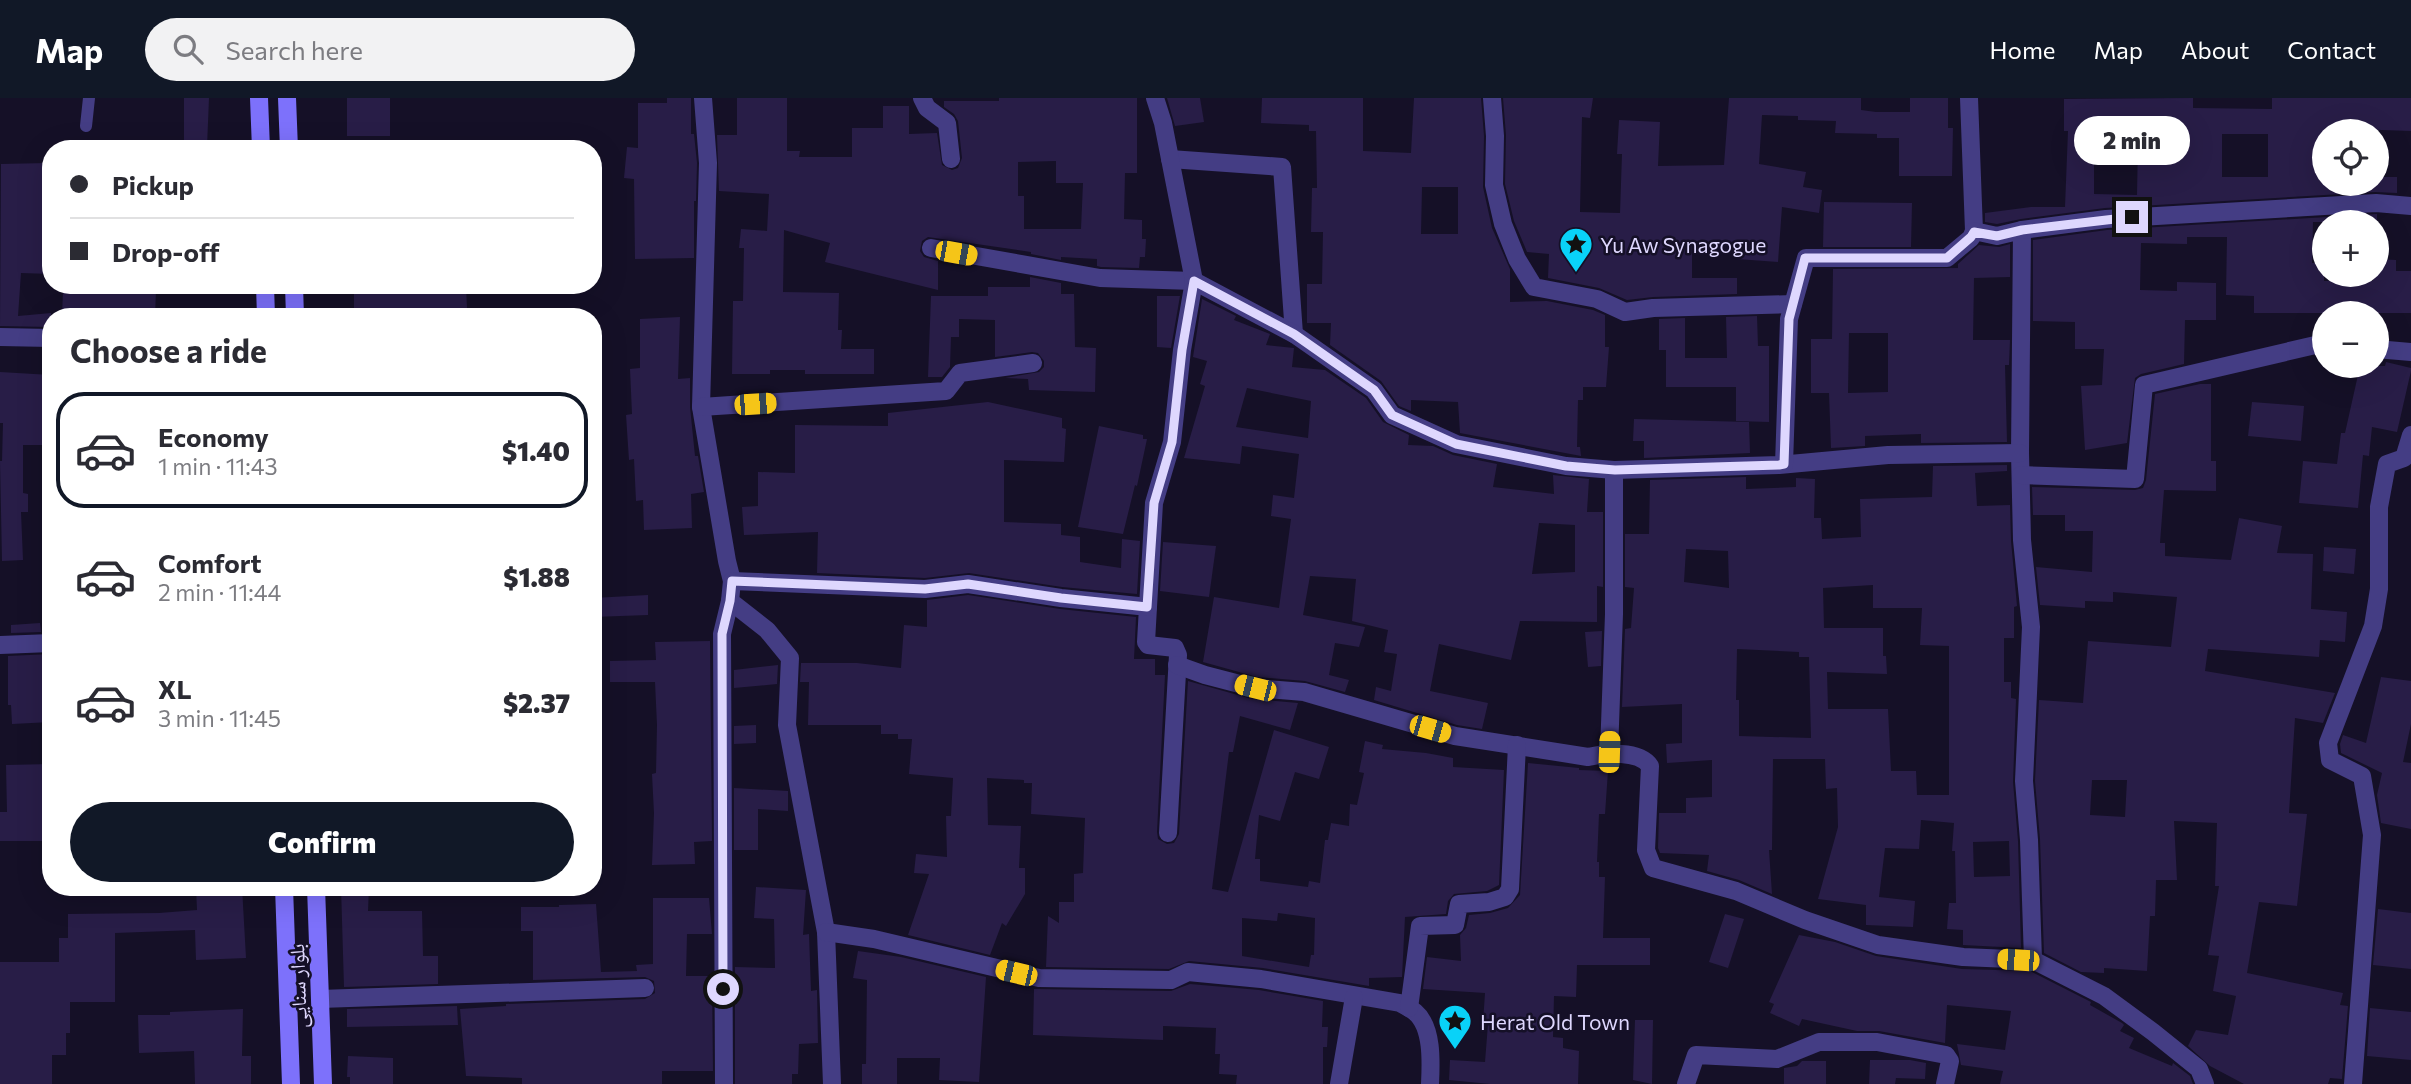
<!DOCTYPE html>
<meta charset="utf-8">
<style>
body{margin:0;font-family:Commissioner,"Noto Naskh Arabic",sans-serif;background:#f2f2f3;color:#2b2b33;height:100vh;display:flex;flex-direction:column;font-size:26px;white-space:nowrap}
*{box-sizing:border-box;margin:0}
p{font-size:23px;color:#7c7c81}
.icon{flex:none;width:38px;height:38px;fill:none;stroke:currentColor;stroke-width:2;stroke-linecap:round;stroke-linejoin:round}
.map{position:relative;flex:1;overflow:hidden}
.panel{position:absolute;left:42px;top:210px;width:560px;height:588px;display:flex;flex-direction:column;background:#fff;border-radius:28px;box-shadow:0 7px 28px #0002}
.panel>*{flex:none}
.guide{position:absolute;left:42px;top:42px;width:560px;height:154px;border-radius:28px;box-shadow:0 7px 28px #0002;display:grid;align-content:center;height:154px;padding:0 28px;background:#fff}
.tools{position:absolute;left:2312px;top:21px;display:grid;gap:14px}
.tools a{display:grid;place-items:center;width:77px;height:77px;border-radius:50%;background:#fff;box-shadow:0 7px 28px #0002;font-size:35px}
.end{position:absolute;width:32px;height:32px;margin:-16px;border:9px solid #ded7fe;background:#111;box-shadow:0 0 0 4px #111}
.from{border-radius:50%}
.bubble{position:absolute;height:49px;border-radius:24px;background:#fff;box-shadow:0 7px 28px #0002;font-size:23px;font-weight:800;line-height:49px;text-align:center}
.car{position:absolute;width:21px;height:42px;margin:-21px -10px;border-radius:9px;box-shadow:0 0 5px 2px #0007;background:linear-gradient(#f5c518 24%,#345 0 40%,#f5c518 0 76%,#345 0 86%,#f5c518 0)}
.guide b{display:flex;align-items:center;gap:24px;height:66px;font-size:26px}
.guide b+b{border-top:2px solid #e1e1e2}
.guide i{width:18px;height:18px;background:#2b2b33}
ul{padding:0;list-style:none}
li{display:flex;align-items:center;gap:21px;height:116px;margin:0 14px 10px;padding:0 14px;border:4px solid transparent;border-radius:28px}
li div{flex:1}
li b{display:block;font-size:26px}
li em{font-style:normal;font-weight:800}
li.on{border-color:#111827}
li>.icon{width:63px;height:63px;stroke-width:1.5}
h2{padding:0 28px;font-size:32px;line-height:84px}
.cta{display:flex;gap:14px;margin-top:auto;padding:14px 28px}
.cta a{flex:1;height:80px;border-radius:42px;background:#111827;color:#fff;font-size:28px;font-weight:800;line-height:80px;text-align:center}
header{display:flex;align-items:center;gap:42px;box-sizing:border-box;height:98px;padding:0 35px;background:#111827;color:#fff}
header strong{font-size:33px}
nav{display:flex;gap:38px;margin-inline-start:auto;font-size:24px}
.search{width:490px;height:63px;background:#f2f2f3;display:flex;align-items:center;gap:18px;box-sizing:border-box;padding:0 24px;border-radius:38px;color:#7c7c81;font-size:26px}
.map>svg:first-child{display:block}
.building{fill:#281d47;fill-rule:evenodd}
.lines{fill:none;stroke-linecap:round;stroke-linejoin:round}
.service{stroke:#443d84;stroke-width:12}
.minor{stroke:#443d84;stroke-width:18}
.secondary{stroke:#7d71fb;stroke-width:18}
.route{stroke:#ded7fe;stroke-width:9}
.labels{text-anchor:middle;dominant-baseline:central;stroke-width:5;stroke-linejoin:round;paint-order:stroke}
.poi-label{font-size:21px;fill:#ded7fe;stroke:#151027;text-anchor:start}
.street-label{font-size:21px;fill:#ded7fe;stroke:#151027}
</style>
<header>
<strong>Map</strong>
<div class="search"><svg class="icon" aria-label="search" viewBox="0 0 24 24"><circle cx="10" cy="10" r="6"/><path d="M15 15l6 6"/></svg>Search here</div>
<nav><a>Home</a><a>Map</a><a>About</a><a>Contact</a></nav>
</header>
<div class="map">
<svg width="2411" height="986" viewBox="0 0 2411 986">
<rect width="100%" height="100%" fill="#151027"/>
<g class="building">
<polygon points="184,0 209,0 207,49 184,49"/>
<rect x="347" y="0" width="43" height="38"/>
<polygon points="667,0 691,0 691,36 694,36 697,65 696,103 694,103 694,160 635,161 634,81 624,80 627,49 638,50 638,5 667,5"/>
<path d="M737,0H787V53H800L799,59H852V30H883V8H909V36L937,35L942,67L952,72L958,70L962,60L958,23L954,16L944,9V3H999V0H1137V75H1125L1124,121L1142,122V141H1146L1145,159H1140L1139,170L1101,169L1097,168V161L1061,159V162L1031,156V154L928,139L922,143L920,153L924,159L938,163V192L825,164L830,145L784,132L783,194L839,195L838,232H842L841,251H874V276H805V272H770V276H732L733,203H743L744,150H739L741,131L767,133L769,96L719,93L717,37H737ZM1056,63V85H1083L1081,131H1024V98H1018V64Z"/>
<polygon points="1167,0 1200,0 1204,24 1175,28"/>
<path d="M1262,0H1363V53L1411,55L1414,0H1481L1484,38L1483,89L1492,130L1510,171V204L1547,203L1593,212L1605,217V249H1609L1606,289H1583V302H1578L1577,349H1580L1581,358L1460,335L1458,304L1411,302V313L1399,308L1381,283L1330,247L1331,225H1307V186H1322L1323,134H1311L1312,90H1317L1316,33H1309V27L1261,25ZM1422,89H1458V136H1421Z"/>
<polygon points="1503,0 1593,0 1590,20 1582,19 1580,114 1620,115 1622,56 1617,56 1619,22 1660,24 1658,68 1724,67 1729,0 1861,0 1861,12 1876,14 1910,14 1910,0 1948,0 1948,30 1953,30 1952,78 1899,78 1899,40 1877,40 1877,36 1835,35 1836,23 1798,22 1798,18 1762,17 1759,66 1806,74 1803,89 1822,92 1819,115 1782,109 1778,164 1737,161 1738,146 1692,144 1692,180 1737,180 1737,196 1653,199 1627,202 1599,190 1548,180 1549,156 1527,154 1514,123 1505,86 1506,37"/>
<path d="M2193,0V10L2272,11V0H2411V33L2353,31V33H2324V86H2376V79H2397V95L2375,94L2105,110L2021,121L1997,126L1985,124V115L2031,109H2065L2068,33H2064V1ZM2222,36H2268V79H2222ZM2100,43L2138,44L2137,97L2094,96V61H2100Z"/>
<polygon points="48,65 46,126 51,126 51,176 21,175 18,218 51,215 51,229 0,228 1,66"/>
<polygon points="1824,104 1912,105 1911,149 1823,149"/>
<polygon points="2377,116 2377,124 2313,124 2312,165 2324,165 2324,183 2373,183 2373,177 2376,177 2376,161 2396,162 2396,173 2411,173 2411,215 2254,215 2254,198 2226,197 2227,139 2187,139 2187,146 2141,145 2140,192 2177,193 2177,184 2216,185 2216,222 2185,222 2184,266 2141,276 2135,280 2127,345 2085,352 2081,288 2102,287 2104,251 2075,251 2075,224 2033,223 2033,142 2107,132"/>
<path d="M2010,146V179L1974,180L1973,242H2010L2009,267H2005L2007,344L1921,345V336L1865,338V348L1831,350L1829,295H1811V241H1832L1833,171L1958,170V166L1979,147L1999,149ZM1849,235H1888V294L1848,295Z"/>
<polygon points="1030,179 1061,185 1061,196 1074,196 1075,249 1096,250 1095,294 1029,292 1028,281 1005,280 1039,274 1044,269 1044,263 1038,255 1032,254 995,259 995,222 959,221 959,239 951,239 950,269 942,279 928,279 931,198 988,198 988,189 1030,189"/>
<polygon points="95,188 120,188 120,191 156,192 155,219 62,219 63,192 95,193"/>
<polygon points="466,188 467,210 354,210 354,191"/>
<polygon points="1157,198 1180,198 1171,250 1157,249"/>
<path d="M1202,201L1236,218L1234,222L1270,236L1266,247L1294,250L1292,269L1325,272L1366,300L1383,324L1409,337L1408,347L1433,348L1453,357L1497,366L1493,389L1554,396L1553,377L1589,381L1587,414H1603V489L1597,488V524L1520,523L1511,562L1439,546L1430,593L1488,605L1482,631L1457,627L1374,602L1376,589L1391,593L1397,556L1384,554L1388,532L1352,523L1356,481L1310,478L1303,517L1365,529L1359,549L1335,545L1329,577L1349,582L1345,594L1305,583L1257,579L1203,564L1214,499L1279,510L1291,421L1271,418L1273,397L1294,400L1299,356L1242,348L1240,366L1184,360L1205,288L1200,286L1207,263L1193,259ZM1247,290L1311,303L1308,340L1236,329ZM1539,425L1575,427V474L1532,476Z"/>
<polygon points="1757,218 1758,248 1769,248 1769,324 1736,323 1736,289 1666,289 1666,252 1659,252 1659,221 1685,220 1685,260 1727,260 1726,219"/>
<polygon points="680,219 678,281 690,280 690,309 695,358 698,358 704,394 691,396 692,430 644,432 643,402 636,403 634,361 629,362 626,317 632,316 630,271 640,270 640,221"/>
<polygon points="2386,264 2411,270 2411,273 2397,334 2372,329 2369,358 2363,357 2358,410 2299,405 2303,363 2337,366 2341,335 2345,335 2360,268 2385,268"/>
<polygon points="0,274 51,277 51,347 23,347 23,395 28,396 28,414 21,414 23,462 2,463 0,363 2,363 3,325 0,325"/>
<path d="M2200,286H2211V363H2216V393L2164,392L2160,445H2165V458L2231,462L2239,420L2282,428L2277,455L2313,456L2311,511L2347,514L2345,544L2320,542L2319,559L2208,551L2205,573L2335,595L2323,625L2295,620L2289,715L2307,716L2297,808L2259,804L2247,875L2343,895L2340,907L2348,908L2342,981L2330,980L2328,986H2244L2210,968L2188,948L2196,932L2228,937L2236,898L2213,893L2219,858L2208,857L2219,788H2215L2217,725L2174,723L2177,782H2156L2155,818H2150L2147,873L2104,870V875L2081,874L2044,855L2040,741L2035,683L2039,602L2083,605L2088,543L2171,549L2177,499L2113,494V504L2085,503V510L2040,507L2036,469L2092,474L2093,433H2065V417H2033L2032,389L2135,392L2143,390L2146,382L2155,296ZM2092,682H2127L2125,719L2090,717Z"/>
<polygon points="988,304 1062,320 1062,330 1066,331 1064,364 1004,362 1004,424 1061,426 1061,437 1080,439 1080,464 1121,470 1122,441 1140,443 1137,496 1062,489 969,475 925,480 817,475 818,434 744,437 742,409 758,408 758,374 795,375 795,327 888,328 888,315"/>
<polygon points="2252,304 2304,308 2301,343 2248,338"/>
<polygon points="1634,321 1749,324 1750,355 1644,360 1644,343 1633,343"/>
<polygon points="1099,328 1143,337 1143,341 1147,341 1137,388 1135,387 1123,436 1078,429"/>
<path d="M2007,367V373L1975,375L1977,408L2010,407L2011,443L2017,508L2014,509V540H2004V584H2011V600L2016,601L2013,684L2018,743L2021,850L1963,847V832L1947,831L1949,805H1956L1955,753H1952L1954,725L1921,722L1919,751L1885,750L1879,799L1915,803L1913,829L1866,827V807L1818,801L1838,729L1837,690L1826,691L1825,661H1773L1772,752H1769L1772,796L1739,782L1707,773L1709,757L1660,755L1658,750L1659,715H1686V700L1712,699V662L1667,665L1666,646L1682,645V606L1622,609L1625,531L1631,530L1634,490L1625,489V436H1649L1650,382L1746,379V391L1796,389V380L1815,381L1814,420H1821L1822,441L1861,439L1860,401L1932,399L1933,368ZM1686,451L1728,453L1729,490L1684,484ZM1873,487V510H1922L1920,547L1949,548V697H1917L1916,673H1891L1888,611H1828L1827,574L1887,576L1886,558H1883V530H1824L1823,490ZM1737,551L1799,554V559H1809L1811,640L1739,638V602H1736ZM2009,743L2010,778L1974,779L1973,744Z"/>
<polygon points="1163,444 1216,448 1209,499 1160,493"/>
<polygon points="2324,449 2356,451 2354,476 2323,473"/>
<polygon points="648,497 648,517 593,519 593,500"/>
<path d="M968,497L1060,511L1136,519L1134,561H1155V577H1165L1157,734L1158,741L1167,746L1174,745L1179,736L1188,583L1252,601L1298,605L1290,632L1240,618L1233,654H1229L1212,791L1228,794L1274,632L1329,649L1319,681L1295,674L1280,723L1259,717L1255,761H1260V783L1308,789L1309,783L1320,785L1325,742H1328L1331,725L1349,728L1350,706L1357,707L1364,675L1359,674L1365,643L1383,647L1382,651L1426,655L1453,660V669L1504,672L1499,787L1487,793L1454,796L1448,803L1446,816L1405,819L1402,879L1369,880V888L1263,870L1189,863L1169,871L1046,869L1048,818L1059,825V804H1074V776L1083,775L1085,720L1031,716L1032,685H1024V682L987,680L988,727L1021,728L1019,770H1025V796L1006,828L1002,825L990,857L908,837L929,776L914,775L916,756L947,759L946,718H951L953,680L909,676L912,641H898V636H881V627H808L809,584H800L801,565H857L901,570L904,527L927,529V502ZM1278,815L1315,820L1314,857H1311L1309,869L1242,858V820L1277,823Z"/>
<polygon points="40,525 41,534 11,535 11,527"/>
<polygon points="1602,533 1601,568 1588,569 1585,534"/>
<polygon points="710,543 712,743 694,744 695,766 652,767 654,715 652,676 656,675 657,627 655,584 610,584 610,563 656,562 655,544"/>
<polygon points="51,556 51,624 12,626 11,607 8,607 8,558"/>
<polygon points="778,567 777,586 734,590 734,572"/>
<polygon points="2381,579 2411,583 2411,626 2403,664 2411,665 2411,731 2381,725 2377,697 2382,675 2341,655 2340,646 2343,637 2366,645"/>
<polygon points="756,627 756,645 734,646 734,628"/>
<polygon points="1528,665 1579,670 1579,672 1608,673 1605,716 1599,716 1597,764 1599,764 1599,779 1605,779 1603,840 1650,840 1650,867 1577,867 1576,899 1554,898 1553,939 1563,940 1563,950 1579,953 1578,986 1490,986 1449,982 1450,962 1485,964 1488,926 1483,925 1485,895 1423,891 1427,859 1461,863 1460,837 1466,830 1469,817 1490,815 1508,810 1520,797"/>
<polygon points="51,666 51,743 0,743 0,714 7,714 6,667"/>
<polygon points="734,690 788,693 788,713 758,711 758,752 734,752"/>
<polygon points="196,789 242,789 246,860 196,862 195,832 115,835 115,904 70,904 70,935 66,935 66,957 52,957 52,986 0,986 0,864 59,864 59,840 68,840 68,816 159,815 197,812"/>
<polygon points="341,789 369,789 368,813 422,813 423,858 438,858 438,886 344,889"/>
<polygon points="756,789 806,792 803,837 809,836 811,893 817,892 818,945 799,946 798,976 792,976 792,986 735,986 735,869 775,870 774,821 754,820"/>
<polygon points="653,800 709,800 712,836 687,836 686,878 712,878 713,973 662,973 662,986 522,986 522,980 466,978 460,911 506,908 506,906 645,901 655,895 654,883 645,879 533,882 533,833 521,833 521,809 559,809 559,807 596,806 601,874 637,873 636,867 653,866"/>
<polygon points="2378,811 2411,815 2411,871 2373,867"/>
<polygon points="1725,816 1744,821 1728,870 1709,864"/>
<polygon points="1799,837 1835,844 1876,858 1962,871 2030,873 2091,904 2090,907 2122,925 2124,927 2120,933 2134,940 2129,950 2172,968 2173,965 2190,978 2193,986 2000,986 2003,973 1961,967 1957,946 2005,952 2011,913 1947,907 1945,945 1879,933 1857,933 1802,921 1799,928 1770,915 1774,906 1769,904"/>
<polygon points="858,853 901,859 986,879 979,984 939,982 940,960 897,960 897,986 862,986 862,966 866,966 867,882 853,880"/>
<polygon points="1190,886 1259,892 1323,903 1322,929 1328,929 1327,949 1323,949 1323,986 1236,986 1237,977 1219,976 1220,956 1215,956 1216,930 1163,928 1163,942 1033,937 1034,891 1171,893"/>
<polygon points="457,908 458,927 347,929 347,911"/>
<polygon points="2370,910 2411,914 2411,962 2367,958"/>
<polygon points="243,911 242,958 251,958 251,986 195,986 194,953 139,955 138,917 170,917 170,914"/>
<polygon points="1635,922 1653,922 1652,986 1633,982"/>
<polygon points="348,958 393,960 393,986 350,986 350,979 347,979"/>
<polygon points="1870,962 1910,962 1926,965 1925,981 1896,980 1895,986 1869,986"/>
<polygon points="1802,963 1826,963 1826,986 1784,986 1784,970 1797,968"/>
</g>
<g class="lines">
<polyline class="service" points="86,28 89,0"/>
<g class="minor">
<polyline points="703,0 708,65 701,309 727,463 732,483 730,503 767,532 790,560 787,627 826,834 832,986"/>
<polyline points="922,0 927,10 947,25 951,61"/>
<polyline points="1492,0 1495,38 1494,87 1503,126 1517,161 1534,189 1597,201 1625,214 1653,210 1793,206"/>
<polyline points="1969,0 1974,133 1997,138 2022,132 2020,355 2022,442 2031,529 2024,683 2029,742 2033,862"/>
<polyline points="1170,61 1282,69 1294,236"/>
<polyline points="2022,132 2106,121 2376,105 2411,108"/>
<polyline points="931,150 1100,180 1194,183 1294,236 1374,292 1392,317 1456,346 1566,368 1614,372 1779,367 1888,357 2020,355"/>
<polyline points="0,239 51,240"/>
<polyline points="2376,251 2411,254"/>
<polyline points="701,309 946,293 960,275 1033,265"/>
<polyline points="1784,366 1789,221 1806,160 1947,160 1971,140 1974,133"/>
<polyline points="2021,377 2135,381 2144,287 2324,245"/>
<polyline points="732,483 925,491 968,486 1061,500 1148,509 1146,544 1148,547 1175,550 1178,557 1168,735"/>
<polyline points="1148,509 1154,405 1172,344 1182,252 1194,183 1163,25 1155,0"/>
<polyline points="0,547 51,545"/>
<path d="M1177,567L1205,577L1255,590L1304,594L1455,638L1588,659C1605,655 1639,652 1650,668L1646,752L1653,770L1736,793L1805,822L1878,847L1963,859L2033,862L2104,898L2153,934L2199,971L2205,986"/>
<polyline points="1609,654 1614,516 1614,372"/>
<path d="M826,834L874,841L1039,880L1171,882L1188,874L1261,881L1400,905C1405,908 1411,911 1415,914C1433,929 1431,965 1430,986"/>
<polyline points="320,901 645,890"/>
<polyline points="1409,910 1420,828 1455,827 1459,806 1489,804 1505,799 1510,791 1517,647"/>
<polyline points="724,986 722,536 730,503"/>
<polyline points="1339,986 1354,899"/>
<polyline points="1686,986 1696,957 1777,961 1819,944 1877,944 1946,957 1950,963 1945,986"/>
<polyline points="2353,986 2372,737 2362,678 2330,662 2328,645 2373,528 2379,491 2379,409 2387,366 2404,360 2411,337"/>
</g>
<g class="secondary">
<polyline points="259,0 261,51"/>
<polyline points="287,0 289,51"/>
<polyline points="265,187 266,219"/>
<polyline points="294,187 295,219"/>
<polyline points="284,789 291,986"/>
<polyline points="316,789 323,986"/>
</g>
</g>
<g class="lines">
<polyline class="route" points="723,891 722,536 730,503 732,483 925,491 968,486 1061,500 1147,509 1154,405 1172,344 1182,252 1194,183 1294,236 1374,292 1392,317 1456,346 1566,368 1615,372 1779,367 1784,366 1789,221 1805,160 1947,160 1971,139 1974,134 1997,138 2022,132 2132,119"/>
</g>
<defs>
<symbol id="sight-pin" viewBox="-11 -11 22 30"><path d="M0 17L-7.5 6A9.5 9.5 0 1 1 7.5 6Z" fill="#09d2f8" stroke="#151027"/><path d="M0-6L1.8-2.2L6-1.7L2.9 1.2L3.7 5.4L0 3.3L-3.7 5.4L-2.9 1.2L-6-1.7L-1.8-2.2Z" fill="#111"/></symbol>
</defs>
<g fill-rule="evenodd">
<use href="#sight-pin" x="1557" y="127" width="38" height="52"/>
<use href="#sight-pin" x="1436" y="904" width="38" height="52"/>
</g>
<g class="labels">
<g class="poi-label">
<text x="1600" y="146">Yu Aw Synagogue</text>
<text x="1480" y="923">Herat Old Town</text>
</g>
<g class="street-label">
<text transform="translate(297 888) rotate(-92)">بلوار سنایی</text>
</g>
</g>
</svg>
<div class="tools">
<a><svg class="icon" aria-label="locate" viewBox="0 0 24 24"><circle cx="12" cy="12" r="6"/><path d="M12 2v4M12 18v4M2 12h4M18 12h4"/></svg></a>
<a>+</a>
<a>−</a>
</div>
<i class="end from" style="left:723px;top:891px"></i>
<i class="end" style="left:2132px;top:119px"></i>
<div class="bubble" style="left:2074px;top:18px;width:116px">2 min</div>
<i class="car" style="left:956px;top:155px;rotate:100deg"></i>
<i class="car" style="left:755px;top:306px;rotate:86deg"></i>
<i class="car" style="left:1255px;top:590px;rotate:284deg"></i>
<i class="car" style="left:1430px;top:631px;rotate:106deg"></i>
<i class="car" style="left:1609px;top:654px;rotate:2deg"></i>
<i class="car" style="left:2018px;top:862px;rotate:274deg"></i>
<i class="car" style="left:1016px;top:875px;rotate:283deg"></i>
<div class="guide">
<b><i class="from"></i>Pickup</b>
<b><i></i>Drop-off</b>
</div>
<section class="panel">
<h2>Choose a ride</h2>
<ul>
<li class="on"><svg class="icon" aria-label="car" viewBox="0 0 24 24"><path d="M5 17H2v-5l4-1 3-4h7l3 4 3 1v5h-3M9 17h6M6 11h13"/><circle cx="7" cy="17" r="2"/><circle cx="17" cy="17" r="2"/></svg><div><b>Economy</b><p>1 min · 11:43</p></div><em>$1.40</em></li>
<li><svg class="icon" aria-label="car" viewBox="0 0 24 24"><path d="M5 17H2v-5l4-1 3-4h7l3 4 3 1v5h-3M9 17h6M6 11h13"/><circle cx="7" cy="17" r="2"/><circle cx="17" cy="17" r="2"/></svg><div><b>Comfort</b><p>2 min · 11:44</p></div><em>$1.88</em></li>
<li><svg class="icon" aria-label="car" viewBox="0 0 24 24"><path d="M5 17H2v-5l4-1 3-4h7l3 4 3 1v5h-3M9 17h6M6 11h13"/><circle cx="7" cy="17" r="2"/><circle cx="17" cy="17" r="2"/></svg><div><b>XL</b><p>3 min · 11:45</p></div><em>$2.37</em></li>
</ul>
<div class="cta"><a>Confirm</a></div>
</section>
</div>
